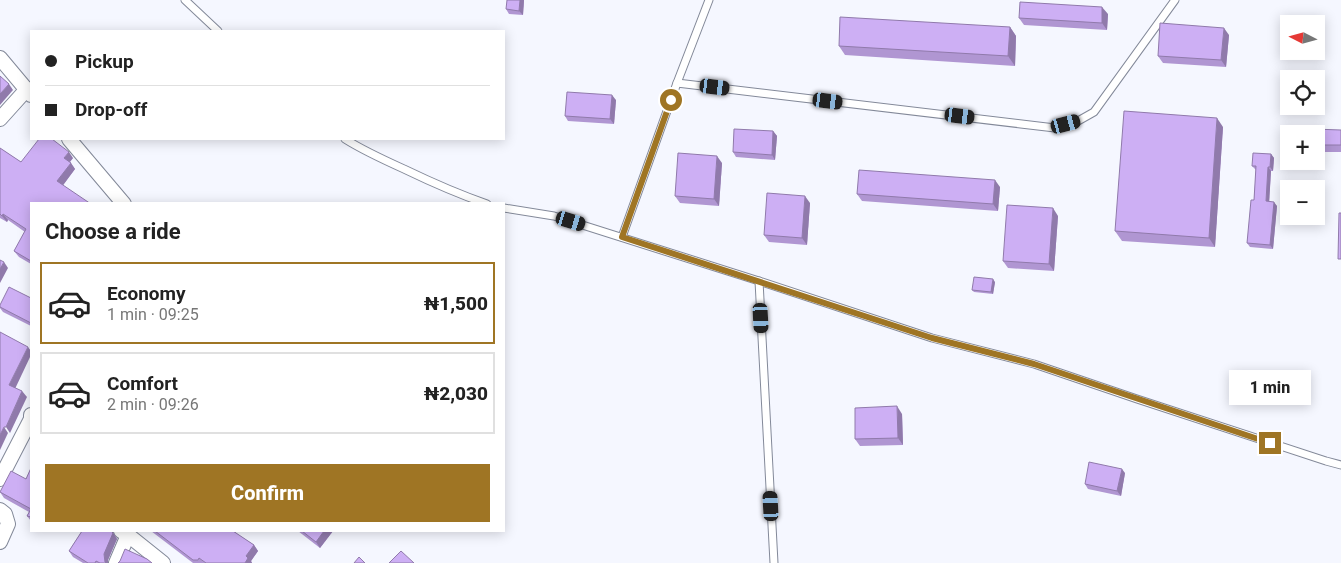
<!DOCTYPE html>
<meta charset="utf-8">
<style>
body{margin:0;font-family:Roboto,sans-serif;background:#f6f6f6;color:#222;height:100vh;display:flex;flex-direction:column;font-size:19px;white-space:nowrap}
*{box-sizing:border-box;margin:0}
p{font-size:16px;color:#767676}
.icon{flex:none;width:28px;height:28px;fill:none;stroke:currentColor;stroke-width:2;stroke-linecap:round;stroke-linejoin:round}
.map{position:relative;flex:1;overflow:hidden}
.panel{position:absolute;left:30px;top:202px;width:475px;height:330px;display:flex;flex-direction:column;background:#fff;border-radius:0px;box-shadow:0 2px 12px #0003}
.panel>*{flex:none}
.banner{position:absolute;left:30px;top:30px;width:475px;height:110px;border-radius:0px;box-shadow:0 2px 12px #0003;display:grid;align-content:center;height:110px;padding:0 15px;background:#fff}
.needle{width:32px;rotate:276deg}
.tools{position:absolute;left:1280px;top:15px;display:grid;gap:10px}
.tools a{display:grid;place-items:center;width:45px;height:45px;border-radius:0px;background:#fff;box-shadow:0 2px 12px #0003;font-size:25px}
.end{position:absolute;width:22px;height:22px;margin:-11px;border:6px solid #9f7524;background:#fff;box-shadow:0 0 0 2px #fff}
.from{border-radius:50%}
.bubble{position:absolute;height:35px;border-radius:0px;background:#fff;box-shadow:0 2px 12px #0003;font-size:16px;font-weight:800;line-height:35px;text-align:center}
.car{position:absolute;width:15px;height:30px;margin:-15px -8px;border-radius:6px;box-shadow:0 0 4px 1px #0007;background:linear-gradient(#222 24%,#8ab4d8 0 40%,#222 0 76%,#8ab4d8 0 86%,#222 0)}
.banner b{display:flex;align-items:center;gap:18px;height:48px;font-size:19px}
.banner b+b{border-top:1px solid #e0e0e0}
.banner i{width:12px;height:12px;background:#222}
ul{padding:0;list-style:none}
li{display:flex;align-items:center;gap:15px;height:82px;margin:0 10px 8px;padding:0 5px;border:2px solid #e0e0e0;border-radius:0px}
li div{flex:1}
li b{display:block;font-size:19px}
li em{font-style:normal;font-weight:800}
li.on{border-color:#9f7524}
li>.icon{width:45px;height:45px;stroke-width:1.5}
h2{padding:0 15px;font-size:22px;line-height:60px}
.cta{display:flex;gap:10px;margin-top:auto;padding:10px 15px}
.cta a{flex:1;height:58px;border-radius:0px;background:#9f7524;color:#fff;font-size:20px;font-weight:800;line-height:58px;text-align:center}
.map>svg:first-child{display:block}
.lines{fill:none;stroke-linecap:round;stroke-linejoin:round}
.lane-casing{stroke:#838999;stroke-width:9}
.street-casing{stroke:#838999;stroke-width:16}
.lane{stroke:#fff;stroke-width:7}
.street{stroke:#fff;stroke-width:14}
.wall{fill:#b096d2}
.shaded-wall{fill:#907aab}
.building{fill:#cdaff4;stroke:#907aab}
.route{stroke:#9f7524;stroke-width:6}
</style>
<div class="map">
<svg width="1341" height="563" viewBox="0 0 1341 563">
<rect width="100%" height="100%" fill="#f5f7ff"/>
<g class="lines">
<defs>
<g id="lane">
<polyline points="185,0 218,31"/>
<polyline points="677,83 1055,128 1078,121 1094,112 1175,0"/>
<path d="M345,139C364,151 384,160 404,169C431,182 458,194 487,204"/>
<polyline points="504,208 554,216 759,281 932,338 1034,364 1137,399 1326,461 1341,465"/>
<polyline points="622,237 677,83 709,0"/>
<polyline points="759,281 774,563"/>
</g>
<g id="street">
<polyline points="0,58 31,95"/>
<polyline points="0,119 27,89"/>
<polyline points="69,139 124,204"/>
<polyline points="0,479 31,419 31,415"/>
<polyline points="0,510 5,514 8,524 0,542"/>
<polyline points="121,531 128,535 163,563"/>
<polyline points="116,563 128,535"/>
</g>
</defs>
<use href="#lane" class="lane-casing"/>
<use href="#street" class="street-casing"/>
<use href="#lane" class="lane"/>
<use href="#street" class="street"/>
</g>
<g class="wall">
<polygon points="524,0 523,15 509,14 506,9"/>
<polygon points="1108,14 1107,30 1024,25 1019,18"/>
<polygon points="1010,27 1016,36 1015,66 845,55 839,46"/>
<polygon points="1229,35 1226,67 1163,63 1158,56"/>
<polygon points="616,100 614,124 568,121 565,116"/>
<polygon points="1223,127 1215,247 1122,241 1115,231"/>
<polygon points="1341,130 1341,152 1318,152 1316,150 1316,134"/>
<polygon points="773,131 777,136 775,160 736,157 733,152"/>
<polygon points="0,148 21,162 73,158 70,162 75,169 63,185 31,204 31,264 19,257 14,251 25,232 8,220 7,222 0,218"/>
<polygon points="1271,154 1274,158 1273,171 1271,171 1269,201 1277,206 1273,249 1250,247 1247,243 1254,200 1256,170 1252,166"/>
<polygon points="722,163 719,206 680,203 675,196"/>
<polygon points="1000,187 998,211 862,201 857,194"/>
<polygon points="810,203 807,245 769,242 764,235"/>
<polygon points="1058,216 1054,271 1008,268 1003,261"/>
<polygon points="995,282 993,294 974,292 972,290"/>
<polygon points="31,298 31,326 3,312 0,308 0,307"/>
<polygon points="902,414 903,445 860,446 855,439"/>
<polygon points="31,468 31,521 27,516 29,512 4,498 0,492 26,479"/>
<polygon points="1125,473 1121,496 1088,489 1085,484"/>
<polygon points="82,531 112,531 117,539 108,560 108,563 83,563 73,557 69,551"/>
<polygon points="151,531 234,531 236,533 254,545 258,551 251,561 252,563 193,563"/>
<polygon points="298,531 333,531 320,548"/>
</g>
<g class="shaded-wall">
<polygon points="520,0 524,0 523,15 519,11"/>
<polygon points="1102,7 1108,14 1107,30 1102,23"/>
<polygon points="1010,27 1016,36 1015,66 1008,56"/>
<polygon points="1224,28 1229,35 1226,67 1221,60"/>
<polygon points="9,84 13,90 0,105 0,94"/>
<polygon points="612,95 616,100 614,124 610,119"/>
<polygon points="1217,118 1223,127 1215,247 1209,238"/>
<polygon points="773,131 777,136 775,160 772,155"/>
<polygon points="69,152 73,158 68,164 64,158"/>
<polygon points="1271,154 1274,158 1273,171 1270,167"/>
<polygon points="717,156 722,163 719,206 714,199"/>
<polygon points="71,163 75,169 61,188 57,181"/>
<polygon points="1268,167 1271,171 1269,205 1266,201"/>
<polygon points="995,180 1000,187 998,211 993,204"/>
<polygon points="805,196 810,203 807,245 802,238"/>
<polygon points="1274,202 1277,206 1273,249 1270,245"/>
<polygon points="1053,208 1058,216 1054,271 1049,264"/>
<polygon points="3,214 8,220 7,222 2,216"/>
<polygon points="4,262 8,268 0,283 0,269"/>
<polygon points="993,279 995,282 993,294 991,292"/>
<polygon points="28,347 31,351 31,355 14,391 9,385"/>
<polygon points="22,391 27,397 10,433 6,427"/>
<polygon points="897,406 902,414 903,445 898,438"/>
<polygon points="4,427 8,433 0,450 0,435"/>
<polygon points="1122,469 1125,473 1121,496 1117,491"/>
<polygon points="111,531 112,531 117,539 108,560 108,563 105,563 104,554"/>
<polygon points="324,531 333,531 320,548 316,542"/>
<polygon points="254,545 258,551 251,561 252,563 245,563 246,556"/>
</g>
<g class="building">
<polygon points="507,0 520,0 519,11 506,9"/>
<polygon points="1020,2 1102,7 1102,23 1019,18"/>
<polygon points="840,17 1010,27 1008,56 839,46"/>
<polygon points="1160,23 1224,28 1221,60 1158,56"/>
<polygon points="0,76 9,84 0,94"/>
<polygon points="567,92 612,95 610,119 565,116"/>
<polygon points="1124,111 1217,118 1209,238 1115,231"/>
<polygon points="734,129 773,131 772,155 733,152"/>
<polygon points="1313,129 1341,130 1341,145 1316,145 1316,134 1313,134"/>
<polygon points="39,139 52,139 69,152 64,158 71,163 57,181 91,204 31,204 31,261 14,251 26,229 3,214 2,216 0,214 0,148 21,162"/>
<polygon points="678,153 717,156 714,199 675,196"/>
<polygon points="1253,153 1271,154 1270,167 1268,167 1266,201 1274,202 1270,245 1247,243 1251,200 1254,200 1256,166 1252,166"/>
<polygon points="859,170 995,180 993,204 857,194"/>
<polygon points="767,193 805,196 802,238 764,235"/>
<polygon points="1007,205 1053,208 1049,264 1003,261"/>
<polygon points="1339,213 1341,213 1341,259 1338,259"/>
<polygon points="0,260 4,262 0,269"/>
<polygon points="974,277 993,279 991,292 972,290"/>
<polygon points="9,287 31,298 31,323 0,307 0,305"/>
<polygon points="0,332 28,347 9,385 22,391 6,427 4,427 0,435"/>
<polygon points="897,406 898,438 855,439 855,408"/>
<polygon points="1089,462 1122,469 1117,491 1085,484"/>
<polygon points="31,468 31,517 27,516 31,509 0,492 11,471 26,479"/>
<polygon points="82,531 111,531 113,533 104,554 105,562 106,563 100,563 96,561 95,563 88,563 69,551"/>
<polygon points="155,531 233,531 254,545 246,556 248,558 245,563 206,563 199,558 198,560 193,560"/>
<polygon points="302,531 324,531 316,542"/>
<polygon points="125,549 147,559 152,563 118,563 120,561"/>
<polygon points="401,551 414,563 389,563"/>
<polygon points="359,557 365,563 354,563"/>
</g>
<g class="lines">
<polyline class="route" points="671,100 622,237 932,338 1034,364 1270,443"/>
</g>
</svg>
<div class="tools">
<a><svg class="needle" viewBox="-14 -14 28 28"><path d="M0-13l5 13h-10z" fill="#e53935"/><path d="M0 13l5-13h-10z" fill="#767676"/></svg></a>
<a><svg class="icon" aria-label="locate" viewBox="0 0 24 24"><circle cx="12" cy="12" r="6"/><path d="M12 2v4M12 18v4M2 12h4M18 12h4"/></svg></a>
<a>+</a>
<a>−</a>
</div>
<i class="end from" style="left:671px;top:100px"></i>
<i class="end" style="left:1270px;top:443px"></i>
<div class="bubble" style="left:1229px;top:370px;width:82px">1 min</div>
<i class="car" style="left:715px;top:87px;rotate:97deg"></i>
<i class="car" style="left:828px;top:101px;rotate:97deg"></i>
<i class="car" style="left:960px;top:116px;rotate:97deg"></i>
<i class="car" style="left:1066px;top:124px;rotate:75deg"></i>
<i class="car" style="left:571px;top:221px;rotate:107deg"></i>
<i class="car" style="left:761px;top:318px;rotate:177deg"></i>
<i class="car" style="left:771px;top:506px;rotate:357deg"></i>
<div class="banner">
<b><i class="from"></i>Pickup</b>
<b><i></i>Drop-off</b>
</div>
<section class="panel">
<h2>Choose a ride</h2>
<ul>
<li class="on"><svg class="icon" aria-label="car" viewBox="0 0 24 24"><path d="M5 17H2v-5l4-1 3-4h7l3 4 3 1v5h-3M9 17h6M6 11h13"/><circle cx="7" cy="17" r="2"/><circle cx="17" cy="17" r="2"/></svg><div><b>Economy</b><p>1 min · 09:25</p></div><em>₦1,500</em></li>
<li><svg class="icon" aria-label="car" viewBox="0 0 24 24"><path d="M5 17H2v-5l4-1 3-4h7l3 4 3 1v5h-3M9 17h6M6 11h13"/><circle cx="7" cy="17" r="2"/><circle cx="17" cy="17" r="2"/></svg><div><b>Comfort</b><p>2 min · 09:26</p></div><em>₦2,030</em></li>
</ul>
<div class="cta"><a>Confirm</a></div>
</section>
</div>
